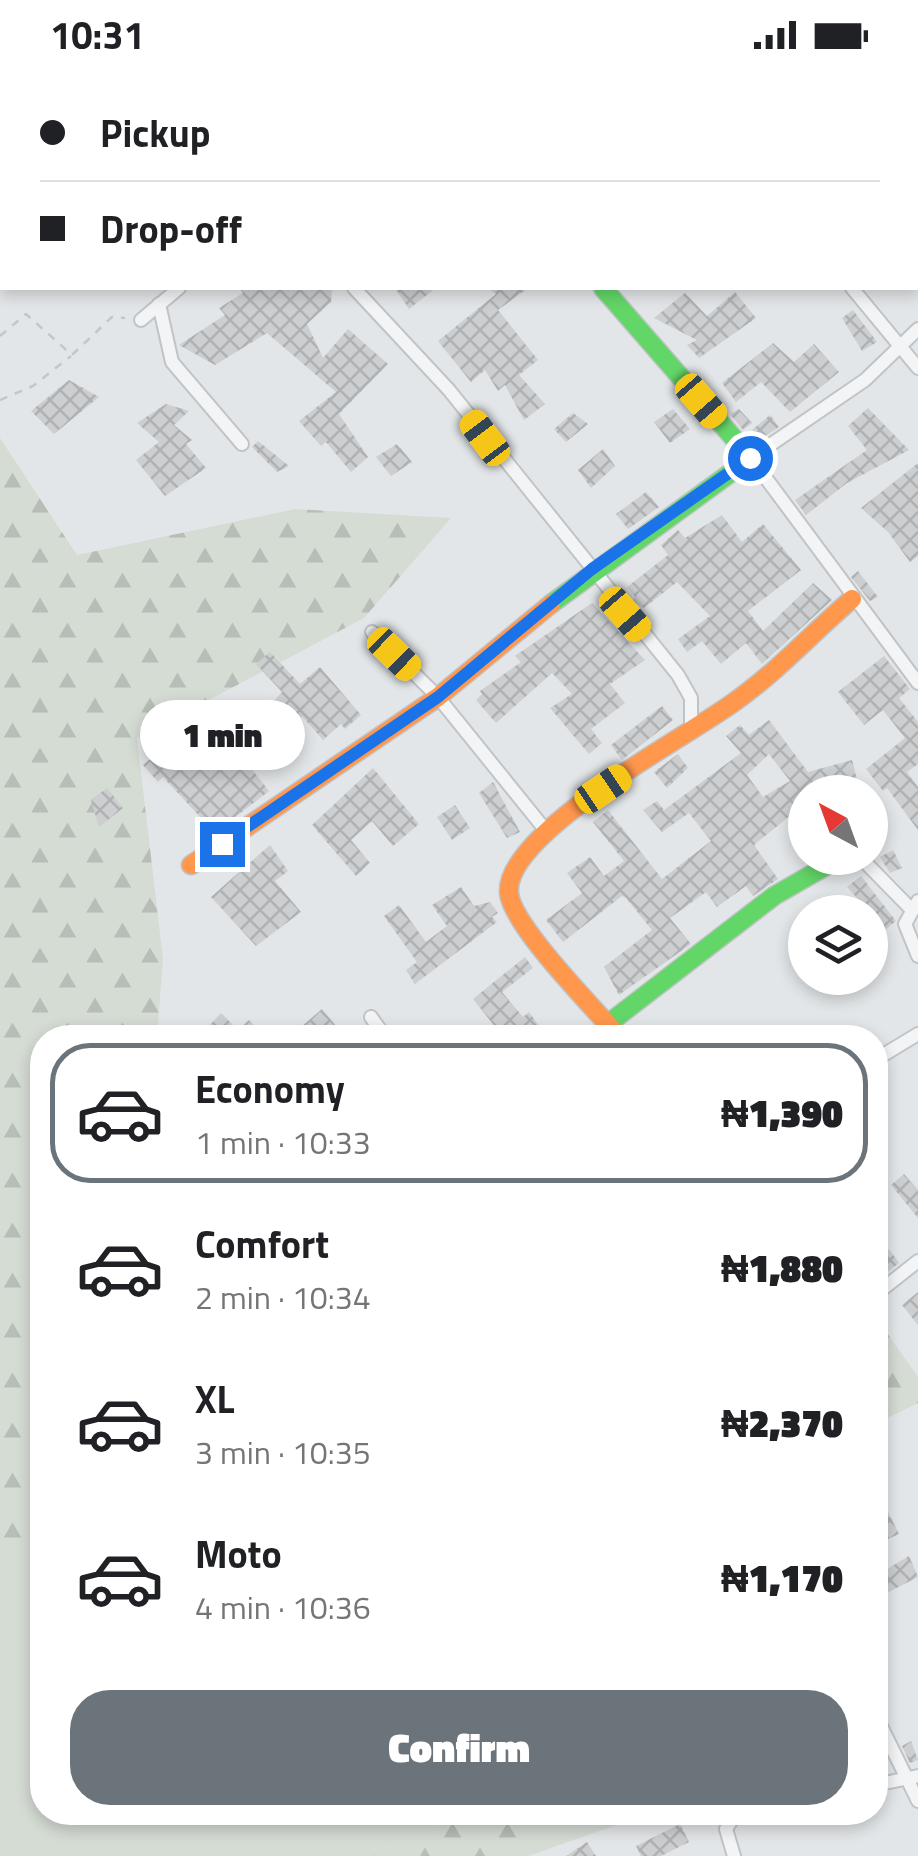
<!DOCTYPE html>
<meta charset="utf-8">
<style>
body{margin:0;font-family:"Titillium Web",sans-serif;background:#f2f2f2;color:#202124;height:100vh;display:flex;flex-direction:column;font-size:38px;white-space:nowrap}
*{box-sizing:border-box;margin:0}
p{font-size:32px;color:#757577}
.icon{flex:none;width:55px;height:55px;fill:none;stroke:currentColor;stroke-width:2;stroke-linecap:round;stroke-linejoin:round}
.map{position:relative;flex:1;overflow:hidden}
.panel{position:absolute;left:30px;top:955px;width:858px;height:800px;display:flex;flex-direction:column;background:#fff;border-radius:40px;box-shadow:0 5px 15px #0003}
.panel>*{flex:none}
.hud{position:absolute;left:0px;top:0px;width:920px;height:220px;box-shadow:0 5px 15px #0003;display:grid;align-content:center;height:220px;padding:0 40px;background:#fff}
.needle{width:65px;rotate:319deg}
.controls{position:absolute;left:788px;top:705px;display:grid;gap:20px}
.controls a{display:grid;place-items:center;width:100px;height:100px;border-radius:50%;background:#fff;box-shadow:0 5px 15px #0003;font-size:50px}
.end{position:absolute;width:45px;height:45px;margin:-22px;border:12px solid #1a73e8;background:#fff;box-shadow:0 0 0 5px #fff}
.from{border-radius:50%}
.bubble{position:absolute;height:70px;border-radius:35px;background:#fff;box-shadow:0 5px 15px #0003;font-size:32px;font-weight:800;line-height:70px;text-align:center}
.car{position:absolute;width:30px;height:60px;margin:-30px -15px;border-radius:12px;box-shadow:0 0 8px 2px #0007;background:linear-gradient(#f5c518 24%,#345 0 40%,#f5c518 0 76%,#345 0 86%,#f5c518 0)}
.hud b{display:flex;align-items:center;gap:35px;height:95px;font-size:38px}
.hud b+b{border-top:2px solid #e0e0e0}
.hud i{width:25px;height:25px;background:#202124}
ul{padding:18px 0 0;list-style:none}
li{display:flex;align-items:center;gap:30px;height:140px;margin:0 20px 15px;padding:0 20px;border:5px solid transparent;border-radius:40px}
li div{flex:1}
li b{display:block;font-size:38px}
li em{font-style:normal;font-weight:800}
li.selected{border-color:#6b747b}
li>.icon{width:90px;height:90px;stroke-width:1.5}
.primary-button{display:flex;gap:20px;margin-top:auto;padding:20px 40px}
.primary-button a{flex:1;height:115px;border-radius:40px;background:#6b747b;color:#fff;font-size:40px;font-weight:800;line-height:115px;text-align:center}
.status{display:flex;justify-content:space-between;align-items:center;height:70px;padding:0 50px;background:#fff;direction:ltr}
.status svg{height:28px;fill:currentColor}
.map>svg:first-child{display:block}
.green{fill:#d5dcd4}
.forest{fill:url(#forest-firs)}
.building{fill:url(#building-cross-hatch);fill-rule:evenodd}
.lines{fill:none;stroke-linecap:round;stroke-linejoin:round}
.street-casing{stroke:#c1c4c6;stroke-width:16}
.fast-casing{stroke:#c1c4c6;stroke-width:21}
.slow-casing{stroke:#c1c4c6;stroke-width:21}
.path{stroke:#c4c6c8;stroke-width:2.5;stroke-dasharray:8 8;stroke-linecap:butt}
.street{stroke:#f3f4f5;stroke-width:12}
.fast{stroke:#63d668;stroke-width:18}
.slow{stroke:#ff974d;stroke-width:18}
.route{stroke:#1a73e8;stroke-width:12}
</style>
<div class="status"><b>10:31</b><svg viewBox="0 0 49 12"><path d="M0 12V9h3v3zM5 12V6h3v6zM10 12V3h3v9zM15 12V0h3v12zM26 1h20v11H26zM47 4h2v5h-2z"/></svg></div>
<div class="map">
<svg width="918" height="1786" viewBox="0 0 918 1786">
<defs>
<pattern id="forest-firs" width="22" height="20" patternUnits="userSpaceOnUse" patternTransform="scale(2.5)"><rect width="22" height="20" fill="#d5dcd4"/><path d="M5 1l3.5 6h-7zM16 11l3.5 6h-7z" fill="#b7bdb7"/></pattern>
<pattern id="building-cross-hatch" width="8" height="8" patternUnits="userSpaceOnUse" patternTransform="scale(2.5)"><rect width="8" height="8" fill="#ccced0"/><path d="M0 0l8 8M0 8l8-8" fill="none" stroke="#afb2b4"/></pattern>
</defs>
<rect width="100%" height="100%" fill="#e3e6e8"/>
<g class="green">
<polygon points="42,1496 42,1742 487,1743 419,1760 373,1786 0,1786 0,1504"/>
<polygon points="539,1743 539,1742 651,1743 528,1786"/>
</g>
<g class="forest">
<polygon points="0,368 77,485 295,439 451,448 364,548 137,668 163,889 157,967 42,968 42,1496 0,1504"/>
<polygon points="887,1263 918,1307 918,1333 875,1354 875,1268"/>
<polygon points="487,1743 539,1743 528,1786 373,1786 419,1760"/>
</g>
<g class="building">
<polygon points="239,218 332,218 331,232 307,254 323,288 348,259 388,294 339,344 368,387 351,402 326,372 321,376 299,351 336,322 267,263 215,295 179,275 225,245 219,238 243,223"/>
<polygon points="395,218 436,218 409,239"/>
<polygon points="488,218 528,218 498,240 538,290 519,305 545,334 524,350 505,315 498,321 485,300 471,312 438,271 496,224"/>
<polygon points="735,222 756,248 699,288 687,275 697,270 654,248 685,223 707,246"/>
<polygon points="853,240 877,272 862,281 842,248"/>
<polygon points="773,273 794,292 814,274 839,302 790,342 761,312 736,332 722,313"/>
<polygon points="69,310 99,327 54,364 31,341"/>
<polygon points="166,334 189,341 174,355 192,370 186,374 206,398 165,426 136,390 159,372 137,353"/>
<polygon points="868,338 909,380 847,413 806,445 795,430 867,380 848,356"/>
<polygon points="673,339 690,359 670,373 654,352"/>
<polygon points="739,339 752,353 743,360 730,344"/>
<polygon points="573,343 588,354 566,372 554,359"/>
<polygon points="770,345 779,357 761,369 752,360"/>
<polygon points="258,371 289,396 277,402 252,377"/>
<polygon points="397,374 412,392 391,406 376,387"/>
<polygon points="603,379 615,396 591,418 578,400"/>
<polygon points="918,393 918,486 910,492 888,462 861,438"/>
<polygon points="646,422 659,437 628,459 616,444"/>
<polygon points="722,445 742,472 763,454 801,500 748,541 763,561 813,513 832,530 762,594 746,573 721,594 702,571 687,582 678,569 710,546 677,512 644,538 632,531 635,527 627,517 668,485 661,475 678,460 685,468"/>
<polygon points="858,501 878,527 870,531 851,507"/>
<polygon points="592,533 645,590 610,614 625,633 591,659 602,673 589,684 550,638 572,624 552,603 496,653 476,630 482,624 480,621 521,592 515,586"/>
<polygon points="270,582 300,614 320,597 361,645 345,659 341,654 323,670 302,646 287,660 267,638 282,622 256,594"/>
<polygon points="884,586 910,619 899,628 918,652 918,694 907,702 918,717 918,760 887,718 883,721 866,699 905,668 883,640 864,655 838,622"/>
<polygon points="662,636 673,650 622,690 611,675"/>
<path d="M769,650L808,702L852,690L860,722H805V759L792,744L754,775L778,809L753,826L746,816L717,837L706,822L670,848L691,874L619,925L604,897L652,860L626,828L622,826L563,872L546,850L582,823L567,803L590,787L604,806L624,791L593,752L608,740L662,809L711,771L689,743L662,762L643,740L657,731L664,740L741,683L726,666L740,655L749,665ZM769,684L790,711L763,727L747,705Z"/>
<polygon points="175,668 198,693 228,669 269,721 215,763 163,707 158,712 143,695"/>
<polygon points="678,684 688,698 667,718 654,702"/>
<polygon points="373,698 419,754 393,776 372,751 351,770 370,793 356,806 312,755"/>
<polygon points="493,712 520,762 507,768 479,723"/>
<polygon points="107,718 123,738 99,757 91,730"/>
<polygon points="455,735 470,758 452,770 437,747"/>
<polygon points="270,775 288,801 275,811 301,842 256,876 211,827"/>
<polygon points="893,780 902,798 890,803 880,787"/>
<polygon points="861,806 896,851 880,864 886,872 870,884 870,842 847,817"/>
<polygon points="461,817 474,836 490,832 498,843 492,847 497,852 415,914 406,900 417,892 384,846 399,835 426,872 447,856 432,835"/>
<polygon points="525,887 533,898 502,922 523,947 529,942 548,968 504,968 473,929"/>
<polygon points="322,939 346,968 288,968"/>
<polygon points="221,943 238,960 249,950 265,968 210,968 204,961"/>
<polygon points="904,1104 918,1120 918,1148 891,1115"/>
<polygon points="889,1179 899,1193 879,1209 875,1190"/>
<polygon points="918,1222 918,1255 902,1235"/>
<polygon points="885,1436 899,1464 875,1475 875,1441"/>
<polygon points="909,1486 918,1507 875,1529 875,1506"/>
<polygon points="911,1671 918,1690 910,1693 902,1676"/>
<polygon points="680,1754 689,1772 661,1786 641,1786 636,1776"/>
<polygon points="587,1772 596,1786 566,1786"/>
</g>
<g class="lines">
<defs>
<g id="street">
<polyline points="358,0 360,2"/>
<polyline points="679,0 681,2"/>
<polyline points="108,2 112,0"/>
<polyline points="496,2 500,0"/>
<polyline points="0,81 2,79"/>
<polyline points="354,218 449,320 678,605 691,628 691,659"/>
<polyline points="852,218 918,298"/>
<polyline points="159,234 172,292 242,374"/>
<polyline points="141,250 179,218"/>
<polyline points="918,259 865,310 751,388 918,613"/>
<polyline points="372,562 438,627 547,762"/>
<polyline points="861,788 910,838"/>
<polyline points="918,831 905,854 918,886"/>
<polyline points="371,947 386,968"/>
<polyline points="875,990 918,964"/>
<polyline points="875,1225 918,1191"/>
<polyline points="875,1644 918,1731"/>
<polyline points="875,1715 918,1706"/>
<polyline points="734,1786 726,1759 737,1742"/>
</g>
<g id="fast">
<polyline points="551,534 751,388 603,218"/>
<polyline points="609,953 774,826 840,788"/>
</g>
<g id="slow">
<polyline points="191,795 438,627 551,534"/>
<path d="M620,968C596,940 512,856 509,823C504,762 691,665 737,630C779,600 813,562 852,529"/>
</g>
</defs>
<use href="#street" class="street-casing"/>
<use href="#fast" class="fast-casing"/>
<use href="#slow" class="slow-casing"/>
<g class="path">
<polyline points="0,266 26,244 72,285 112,247 125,248"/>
<polyline points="0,330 33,316 71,286"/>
</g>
<use href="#street" class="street"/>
<use href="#fast" class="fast"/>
<use href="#slow" class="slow"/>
</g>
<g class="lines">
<polyline class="route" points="222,774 438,627 592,499 750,388"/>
</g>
</svg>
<div class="controls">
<a><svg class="needle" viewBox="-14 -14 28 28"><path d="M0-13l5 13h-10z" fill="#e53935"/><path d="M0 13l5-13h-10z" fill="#757577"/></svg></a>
<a><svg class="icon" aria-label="layers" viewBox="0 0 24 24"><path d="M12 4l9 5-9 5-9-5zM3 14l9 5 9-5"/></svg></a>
</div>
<i class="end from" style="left:750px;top:388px"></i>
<i class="end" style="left:222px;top:774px"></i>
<div class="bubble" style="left:140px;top:630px;width:165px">1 min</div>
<i class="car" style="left:701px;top:331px;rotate:139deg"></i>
<i class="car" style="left:485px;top:368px;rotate:323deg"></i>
<i class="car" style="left:625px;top:544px;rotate:139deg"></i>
<i class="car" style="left:394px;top:584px;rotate:134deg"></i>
<i class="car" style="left:603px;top:719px;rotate:56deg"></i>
<div class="hud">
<b><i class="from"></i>Pickup</b>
<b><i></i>Drop-off</b>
</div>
<section class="panel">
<ul>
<li class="selected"><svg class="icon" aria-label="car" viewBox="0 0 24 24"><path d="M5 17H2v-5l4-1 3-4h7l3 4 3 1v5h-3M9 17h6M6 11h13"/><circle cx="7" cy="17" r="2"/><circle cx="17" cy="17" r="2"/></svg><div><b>Economy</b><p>1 min · 10:33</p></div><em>₦1,390</em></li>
<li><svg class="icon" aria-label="car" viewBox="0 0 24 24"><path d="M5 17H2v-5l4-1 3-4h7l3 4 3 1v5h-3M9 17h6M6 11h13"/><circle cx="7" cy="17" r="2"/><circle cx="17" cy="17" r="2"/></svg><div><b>Comfort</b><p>2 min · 10:34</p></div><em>₦1,880</em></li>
<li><svg class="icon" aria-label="car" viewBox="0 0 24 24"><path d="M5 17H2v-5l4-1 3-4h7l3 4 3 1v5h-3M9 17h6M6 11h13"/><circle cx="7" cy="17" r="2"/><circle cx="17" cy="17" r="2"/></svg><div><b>XL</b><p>3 min · 10:35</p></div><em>₦2,370</em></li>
<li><svg class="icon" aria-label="car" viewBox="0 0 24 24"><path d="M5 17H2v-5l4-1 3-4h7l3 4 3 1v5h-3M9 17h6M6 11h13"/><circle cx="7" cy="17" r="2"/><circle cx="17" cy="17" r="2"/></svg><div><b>Moto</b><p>4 min · 10:36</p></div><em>₦1,170</em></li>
</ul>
<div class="primary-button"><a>Confirm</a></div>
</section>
</div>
